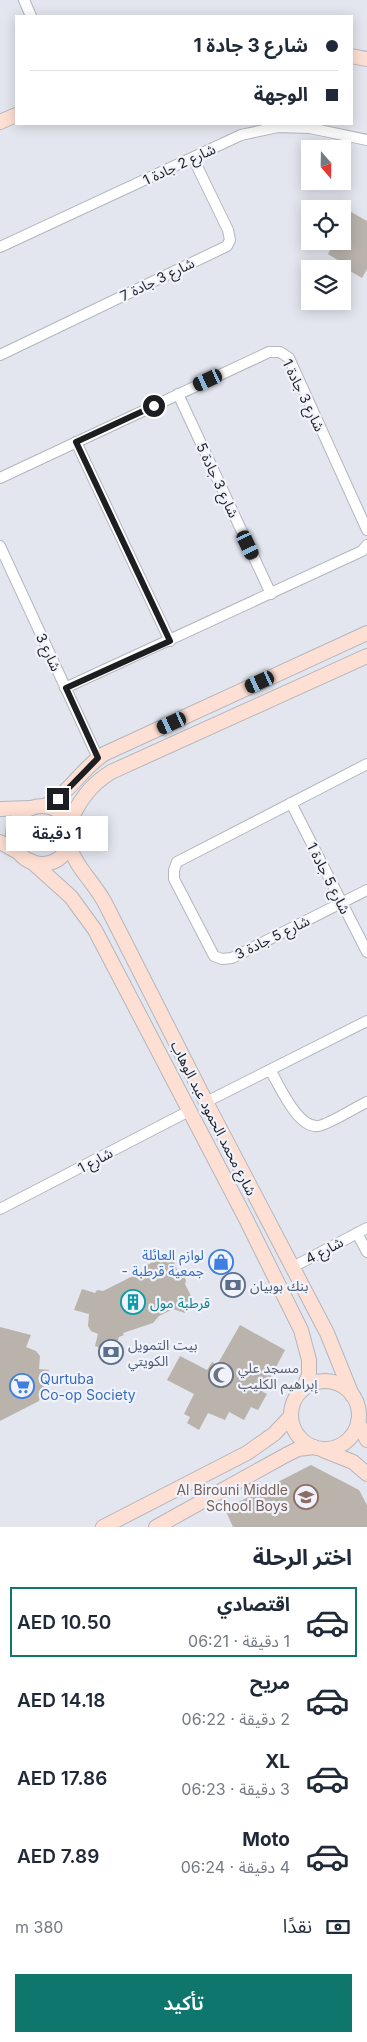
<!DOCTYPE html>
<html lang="ar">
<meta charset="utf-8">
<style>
body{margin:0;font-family:Inter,"Noto Sans Arabic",sans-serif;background:#f2f2f3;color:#1f2937;direction:rtl;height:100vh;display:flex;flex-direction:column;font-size:19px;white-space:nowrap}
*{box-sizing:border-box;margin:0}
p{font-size:16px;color:#747a83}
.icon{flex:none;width:28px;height:28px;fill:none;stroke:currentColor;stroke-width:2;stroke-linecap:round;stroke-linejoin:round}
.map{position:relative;height:1527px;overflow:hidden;direction:ltr}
.sheet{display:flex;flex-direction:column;background:#fff;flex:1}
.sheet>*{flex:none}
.hud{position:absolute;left:15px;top:15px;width:338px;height:110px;border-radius:0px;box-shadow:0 2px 12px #0003;direction:rtl;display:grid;align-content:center;height:110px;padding:0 15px;background:#fff}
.needle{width:32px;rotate:160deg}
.tools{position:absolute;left:301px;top:140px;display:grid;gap:10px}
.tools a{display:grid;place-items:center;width:50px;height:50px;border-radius:0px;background:#fff;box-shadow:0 2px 12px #0003;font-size:25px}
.end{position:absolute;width:22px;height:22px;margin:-11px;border:6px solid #1d1e21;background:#fff;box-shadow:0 0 0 2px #fff}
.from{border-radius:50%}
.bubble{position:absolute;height:35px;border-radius:0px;background:#fff;box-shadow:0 2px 12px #0003;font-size:16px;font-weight:600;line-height:35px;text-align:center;direction:rtl}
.car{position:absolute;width:15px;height:30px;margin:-15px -8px;border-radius:6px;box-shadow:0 0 4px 1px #0007;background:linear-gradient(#222 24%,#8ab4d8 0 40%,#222 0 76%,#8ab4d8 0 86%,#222 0)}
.hud b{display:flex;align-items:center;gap:18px;height:48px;font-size:19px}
.hud b+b{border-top:1px solid #e0e1e3}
.hud i{width:12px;height:12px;background:#1f2937}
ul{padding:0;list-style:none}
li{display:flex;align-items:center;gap:15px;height:70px;margin:0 10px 8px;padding:0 5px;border:2px solid transparent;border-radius:0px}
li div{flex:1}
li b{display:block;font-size:19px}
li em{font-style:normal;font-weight:600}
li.current{border-color:#0f766e}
li>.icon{width:45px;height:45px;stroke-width:1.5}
h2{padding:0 15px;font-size:22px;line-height:60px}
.pay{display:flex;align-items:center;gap:12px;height:55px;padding:0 15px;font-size:19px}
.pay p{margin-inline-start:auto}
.action{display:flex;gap:10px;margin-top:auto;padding:10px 15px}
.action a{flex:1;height:58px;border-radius:0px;background:#0f766e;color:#fff;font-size:20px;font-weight:600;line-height:58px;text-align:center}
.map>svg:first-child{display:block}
.building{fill:#b9b3ac}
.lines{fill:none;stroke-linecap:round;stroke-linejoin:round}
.street-casing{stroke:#b3b6be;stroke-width:12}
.secondary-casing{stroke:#b3b6be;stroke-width:16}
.street{stroke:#fff;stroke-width:10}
.secondary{stroke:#fedfd3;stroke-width:14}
.route{stroke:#1d1e21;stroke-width:6}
.labels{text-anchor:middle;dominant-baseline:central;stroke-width:4.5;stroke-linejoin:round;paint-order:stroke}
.street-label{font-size:14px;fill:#1d1e21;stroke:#f0f3fc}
.shop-label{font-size:14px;fill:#366cbe;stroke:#f0f3fc;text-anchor:end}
.service-label{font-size:14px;fill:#4e5e75;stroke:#f0f3fc;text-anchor:start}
.culture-label{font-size:14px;fill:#0d838f;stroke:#f0f3fc;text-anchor:start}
.worship-label{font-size:14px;fill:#5b616d;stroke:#f0f3fc;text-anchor:start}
.education-label{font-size:14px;fill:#785e54;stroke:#f0f3fc;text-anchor:end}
</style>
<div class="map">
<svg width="367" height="1527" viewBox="0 0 367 1527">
<rect width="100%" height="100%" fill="#e3e6ee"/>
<g class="building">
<polygon points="342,207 367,221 367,269 362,278 338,264 339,261 328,254 335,241 342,241"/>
<polygon points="157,1255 173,1260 178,1272 184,1274 186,1281 185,1284 191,1296 185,1313 173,1309 159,1316 153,1323 123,1333 124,1335 119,1337 114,1353 95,1346 98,1334 91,1331 88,1326 89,1314 74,1310 82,1289 95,1293 97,1290 103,1291 143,1271 147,1265 153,1262"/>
<polygon points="240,1325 285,1350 263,1392 267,1394 258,1410 251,1407 244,1420 229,1412 225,1420 208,1413 199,1430 187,1423 190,1417 184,1414 194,1394 167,1380 180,1356 207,1370 212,1362 217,1365"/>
<polygon points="0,1327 31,1335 26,1347 36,1351 40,1356 39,1369 49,1370 39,1401 0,1421"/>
<polygon points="311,1465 359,1490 367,1505 367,1527 233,1527 225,1509"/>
</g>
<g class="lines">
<defs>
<g id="street">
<polyline points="24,0 31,16"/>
<polyline points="0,247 241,135 278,127 310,128 367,140"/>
<polyline points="0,355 227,246 230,240 228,230 193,158"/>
<polyline points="178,394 271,594"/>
<polyline points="76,442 170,641"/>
<polyline points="0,478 269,352 280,352 289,358 367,530"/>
<polyline points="0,546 98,758"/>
<polyline points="65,688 362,551 367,545"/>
<polyline points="367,764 177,862 174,870 174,879 214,956 222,959 232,958 367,890"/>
<polyline points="291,803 367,952"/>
<path d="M270,1070C280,1086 297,1128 318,1126C328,1125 356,1107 367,1102"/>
<polyline points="206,1102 367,1021"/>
<polyline points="0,1209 189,1111"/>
<polyline points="357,1233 367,1252"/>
<polyline points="291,1268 367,1228"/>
</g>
<g id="secondary">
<polyline points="351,56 367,59"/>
<polyline points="0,122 16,115"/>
<path d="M45,806C69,794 81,769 104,754L367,633"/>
<circle cx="42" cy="835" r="29"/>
<polyline points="0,809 31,808"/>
<path d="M69,826C77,802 90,785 111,772L367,656"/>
<polyline points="0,842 18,852"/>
<path d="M69,845C76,868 94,882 105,903L206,1102L327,1333L352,1395"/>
<polyline points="31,861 71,897 95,930 246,1219 301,1330 309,1360 309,1375 303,1389"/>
<circle cx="325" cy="1415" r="34"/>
<polyline points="358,1422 367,1440"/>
<polyline points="323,1450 353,1462 367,1474"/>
<polyline points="103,1527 247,1453 274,1434 291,1416"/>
<polyline points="156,1527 286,1455 298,1449 314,1447"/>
</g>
</defs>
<use href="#street" class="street-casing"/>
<use href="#secondary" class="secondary-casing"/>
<use href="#street" class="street"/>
<use href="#secondary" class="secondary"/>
</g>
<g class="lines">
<polyline class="route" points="58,799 98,758 66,688 170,641 76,442 154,406"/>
</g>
<defs>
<symbol id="shop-ring" viewBox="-11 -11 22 22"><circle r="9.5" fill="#f0f3fc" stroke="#3f7fe0" stroke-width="1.5"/><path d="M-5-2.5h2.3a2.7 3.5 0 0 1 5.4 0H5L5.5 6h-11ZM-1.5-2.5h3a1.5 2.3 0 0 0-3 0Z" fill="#3f7fe0"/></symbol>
<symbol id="bank-ring" viewBox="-11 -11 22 22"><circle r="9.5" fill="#f0f3fc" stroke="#5c6f8a" stroke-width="1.5"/><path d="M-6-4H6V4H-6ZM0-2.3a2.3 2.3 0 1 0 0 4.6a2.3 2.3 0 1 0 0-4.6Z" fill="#5c6f8a"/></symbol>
<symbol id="building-ring" viewBox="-11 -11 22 22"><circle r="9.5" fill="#f0f3fc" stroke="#0f9aa8" stroke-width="1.5"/><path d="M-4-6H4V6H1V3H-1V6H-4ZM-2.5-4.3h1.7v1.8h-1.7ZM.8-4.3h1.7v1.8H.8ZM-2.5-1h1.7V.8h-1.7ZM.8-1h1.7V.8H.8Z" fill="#0f9aa8"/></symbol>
<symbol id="mosque-ring" viewBox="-11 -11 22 22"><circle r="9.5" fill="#f0f3fc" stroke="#6b7280" stroke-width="1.5"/><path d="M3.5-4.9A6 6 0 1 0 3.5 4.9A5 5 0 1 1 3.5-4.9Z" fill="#6b7280"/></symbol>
<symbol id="supermarket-ring" viewBox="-11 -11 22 22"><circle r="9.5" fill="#f0f3fc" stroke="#3f7fe0" stroke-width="1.5"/><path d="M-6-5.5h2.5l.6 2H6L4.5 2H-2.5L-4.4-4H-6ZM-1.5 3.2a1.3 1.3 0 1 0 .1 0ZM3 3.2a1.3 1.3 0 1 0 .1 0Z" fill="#3f7fe0"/></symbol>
<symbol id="school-ring" viewBox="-11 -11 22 22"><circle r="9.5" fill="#f0f3fc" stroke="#8d6e63" stroke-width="1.5"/><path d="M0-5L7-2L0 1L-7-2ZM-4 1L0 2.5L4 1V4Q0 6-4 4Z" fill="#8d6e63"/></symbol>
</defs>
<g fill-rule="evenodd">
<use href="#shop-ring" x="207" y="1248" width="28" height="28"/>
<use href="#bank-ring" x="219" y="1271" width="28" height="28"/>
<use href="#building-ring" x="119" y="1288" width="28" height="28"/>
<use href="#bank-ring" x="97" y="1338" width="28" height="28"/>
<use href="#mosque-ring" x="207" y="1361" width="28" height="28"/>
<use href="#supermarket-ring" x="8" y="1372" width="28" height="28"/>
<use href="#school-ring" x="292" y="1483" width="28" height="28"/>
</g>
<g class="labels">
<g class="street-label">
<text transform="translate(179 164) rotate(-25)">شارع 2 جادة 1</text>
<text transform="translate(157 279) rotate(-26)">شارع 3 جادة 7</text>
<text transform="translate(304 395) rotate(64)">شارع 3 جادة 1</text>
<text transform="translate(218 480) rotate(65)">شارع 3 جادة 5</text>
<text transform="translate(49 652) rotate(65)">شارع 3</text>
<text transform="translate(329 878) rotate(63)">شارع 5 جادة 1</text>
<text transform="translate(272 937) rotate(-26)">شارع 5 جادة 3</text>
<text transform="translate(214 1118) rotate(63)">شارع محمد الحمود عبد الوهاب</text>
<text transform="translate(95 1160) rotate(-28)">شارع 1</text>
<text transform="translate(324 1250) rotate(-28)">شارع 4</text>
</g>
<g class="shop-label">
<text x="204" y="1254">لوازم العائلة<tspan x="204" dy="16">- جمعية قرطبة</tspan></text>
<text x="40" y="1378" text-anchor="start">Qurtuba<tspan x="40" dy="16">Co-op Society</tspan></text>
</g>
<g class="service-label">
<text x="250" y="1285">بنك بوبيان</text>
<text x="128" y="1344">بيت التمويل<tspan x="128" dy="16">الكويتي</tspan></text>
</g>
<g class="culture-label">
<text x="150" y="1302">قرطبة مول</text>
</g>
<g class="worship-label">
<text x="238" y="1367">مسجد علي<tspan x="238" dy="16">إبراهيم الكليب</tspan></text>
</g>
<g class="education-label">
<text x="288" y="1489">Al Birouni Middle<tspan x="288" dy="16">School Boys</tspan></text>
</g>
</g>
</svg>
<div class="tools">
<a><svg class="needle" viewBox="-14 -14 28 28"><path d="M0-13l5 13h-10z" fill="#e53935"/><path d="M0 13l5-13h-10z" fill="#747a83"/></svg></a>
<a><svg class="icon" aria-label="locate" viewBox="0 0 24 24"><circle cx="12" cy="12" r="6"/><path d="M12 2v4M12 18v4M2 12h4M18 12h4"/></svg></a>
<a><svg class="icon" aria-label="layers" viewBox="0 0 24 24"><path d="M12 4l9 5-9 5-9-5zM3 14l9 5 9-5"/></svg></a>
</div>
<i class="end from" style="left:154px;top:406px"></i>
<i class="end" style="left:58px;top:799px"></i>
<div class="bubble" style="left:6px;top:816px;width:102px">1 دقيقة</div>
<i class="car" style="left:208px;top:380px;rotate:245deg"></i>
<i class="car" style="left:248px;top:545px;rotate:155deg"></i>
<i class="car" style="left:260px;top:682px;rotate:245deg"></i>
<i class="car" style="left:172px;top:723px;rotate:245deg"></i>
<div class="hud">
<b><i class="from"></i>شارع 3 جادة 1</b>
<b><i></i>الوجهة</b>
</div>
</div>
<section class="sheet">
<h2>اختر الرحلة</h2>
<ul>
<li class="current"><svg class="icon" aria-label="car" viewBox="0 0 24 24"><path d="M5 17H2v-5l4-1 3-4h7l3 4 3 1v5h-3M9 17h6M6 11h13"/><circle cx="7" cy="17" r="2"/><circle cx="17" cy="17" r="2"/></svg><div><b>اقتصادي</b><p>1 دقيقة · 06:21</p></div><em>AED 10.50</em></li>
<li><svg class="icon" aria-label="car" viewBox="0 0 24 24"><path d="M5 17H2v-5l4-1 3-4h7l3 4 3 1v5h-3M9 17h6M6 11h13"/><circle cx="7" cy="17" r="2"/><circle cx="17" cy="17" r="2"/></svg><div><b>مريح</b><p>2 دقيقة · 06:22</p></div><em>AED 14.18</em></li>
<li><svg class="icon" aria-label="car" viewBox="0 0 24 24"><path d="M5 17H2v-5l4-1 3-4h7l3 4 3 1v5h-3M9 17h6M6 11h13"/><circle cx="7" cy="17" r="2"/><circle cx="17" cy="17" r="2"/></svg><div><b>XL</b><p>3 دقيقة · 06:23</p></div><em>AED 17.86</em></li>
<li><svg class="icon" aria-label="car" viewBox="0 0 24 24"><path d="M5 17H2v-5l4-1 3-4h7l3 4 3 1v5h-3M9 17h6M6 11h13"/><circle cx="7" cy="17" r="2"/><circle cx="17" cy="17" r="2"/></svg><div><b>Moto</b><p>4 دقيقة · 06:24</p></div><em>AED 7.89</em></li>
</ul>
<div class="pay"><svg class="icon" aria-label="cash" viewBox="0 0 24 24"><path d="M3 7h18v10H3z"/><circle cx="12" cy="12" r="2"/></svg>نقدًا<p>380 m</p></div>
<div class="action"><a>تأكيد</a></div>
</section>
